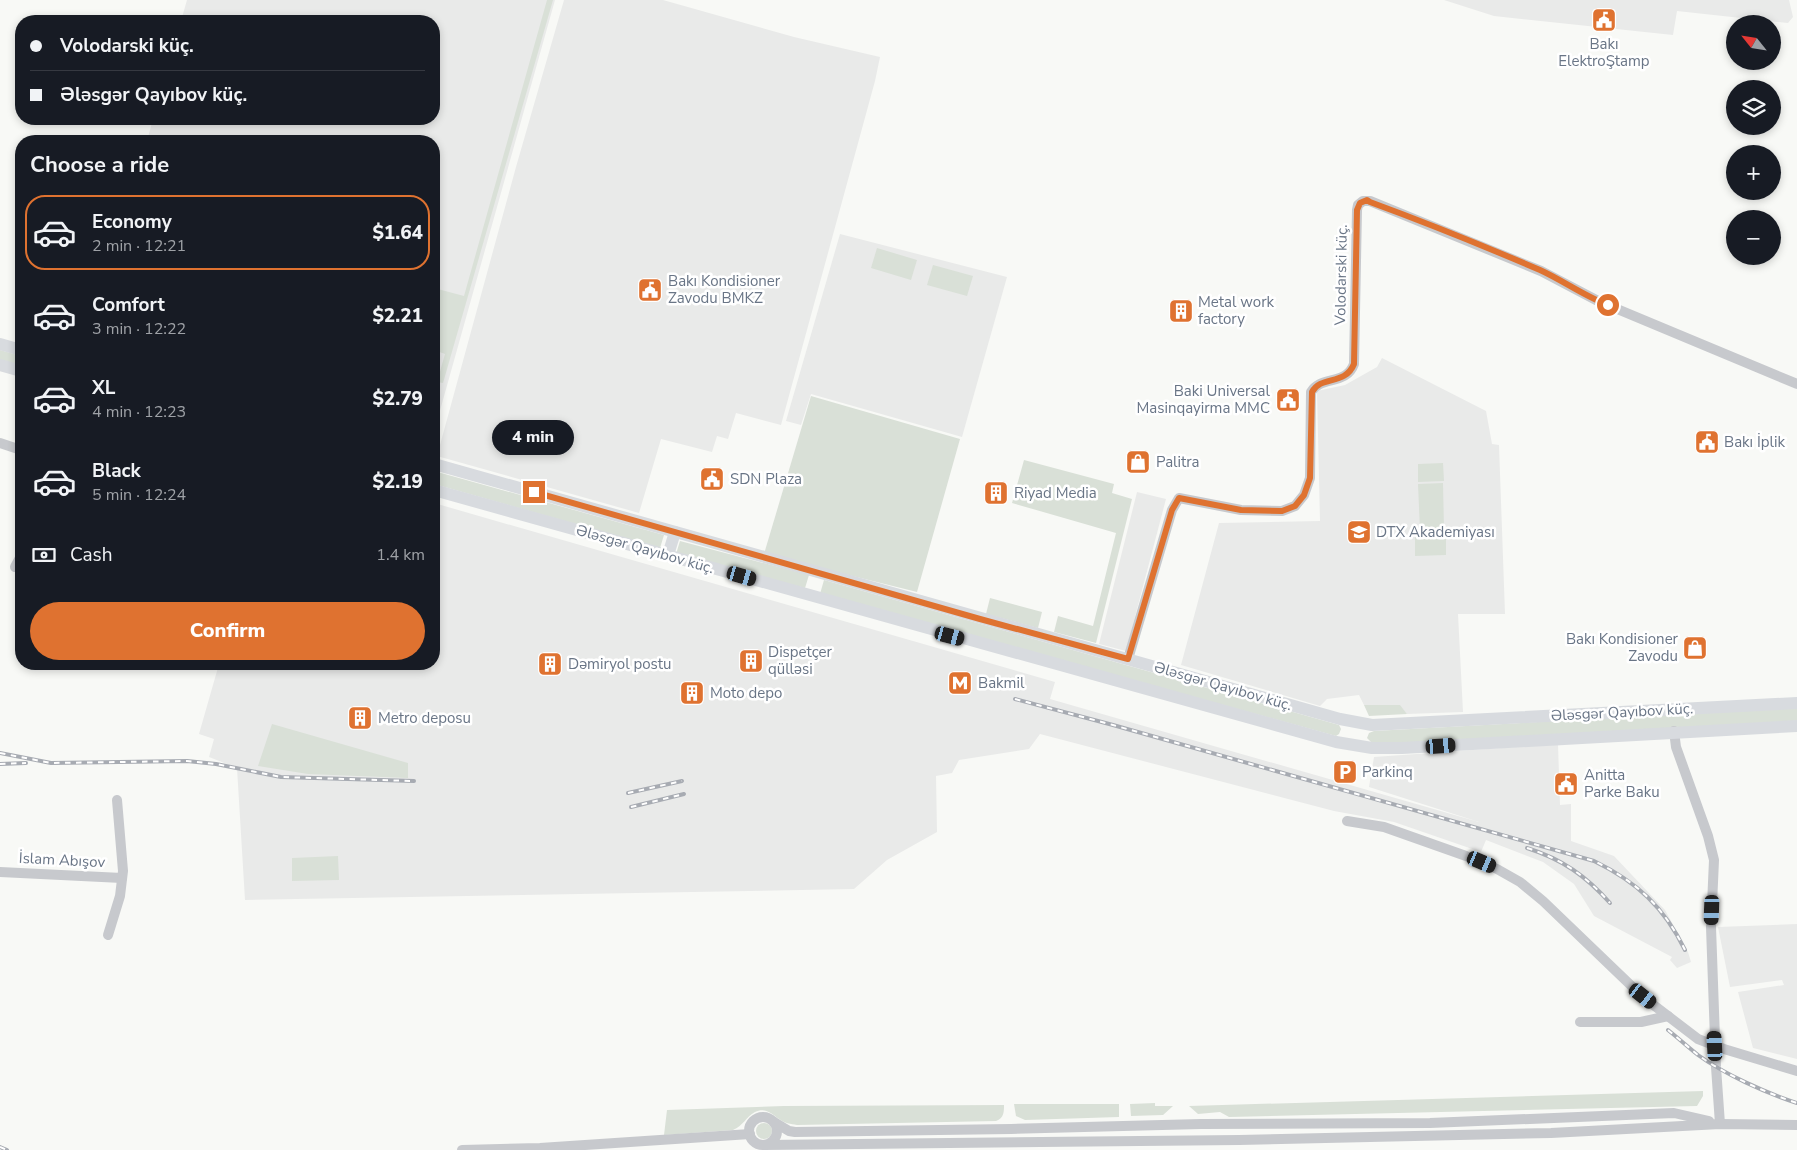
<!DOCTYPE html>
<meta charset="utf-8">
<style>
body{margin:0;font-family:"Nunito Sans",sans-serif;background:#242831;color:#f1f3f6;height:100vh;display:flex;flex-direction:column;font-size:19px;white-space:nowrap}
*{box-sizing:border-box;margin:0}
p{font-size:16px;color:#9ea1a6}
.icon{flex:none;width:28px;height:28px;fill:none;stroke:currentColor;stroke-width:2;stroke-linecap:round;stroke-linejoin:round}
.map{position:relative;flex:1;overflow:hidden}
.side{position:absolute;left:15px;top:135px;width:425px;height:535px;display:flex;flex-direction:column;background:#171b24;border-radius:20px;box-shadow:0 2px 8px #0003}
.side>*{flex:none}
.top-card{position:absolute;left:15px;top:15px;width:425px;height:110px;border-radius:20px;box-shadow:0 2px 8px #0003;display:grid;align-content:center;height:110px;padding:0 15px;background:#171b24}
.needle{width:32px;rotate:300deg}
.tools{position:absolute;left:1726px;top:15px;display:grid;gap:10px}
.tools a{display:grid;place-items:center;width:55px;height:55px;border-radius:50%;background:#171b24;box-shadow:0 2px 8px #0003;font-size:25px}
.end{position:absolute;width:22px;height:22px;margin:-11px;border:6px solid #df7230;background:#fff;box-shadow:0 0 0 2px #fff}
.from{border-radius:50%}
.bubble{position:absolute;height:35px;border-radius:18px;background:#171b24;box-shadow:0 2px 8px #0003;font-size:16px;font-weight:800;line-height:35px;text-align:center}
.car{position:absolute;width:15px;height:30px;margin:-15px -8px;border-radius:6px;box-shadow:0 0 4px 1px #0007;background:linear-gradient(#222 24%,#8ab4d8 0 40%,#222 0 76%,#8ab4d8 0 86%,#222 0)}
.top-card b{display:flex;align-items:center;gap:18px;height:48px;font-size:19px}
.top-card b+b{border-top:1px solid #363941}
.top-card i{width:12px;height:12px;background:#f1f3f6}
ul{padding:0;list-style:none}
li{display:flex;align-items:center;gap:15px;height:75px;margin:0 10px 8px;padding:0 5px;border:2px solid transparent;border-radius:20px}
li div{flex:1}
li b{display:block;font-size:19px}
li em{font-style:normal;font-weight:800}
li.on{border-color:#df7230}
li>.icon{width:45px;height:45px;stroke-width:1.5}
h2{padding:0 15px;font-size:22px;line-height:60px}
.pay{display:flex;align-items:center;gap:12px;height:55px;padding:0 15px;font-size:19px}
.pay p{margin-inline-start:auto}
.action{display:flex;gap:10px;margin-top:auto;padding:10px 15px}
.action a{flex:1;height:58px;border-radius:30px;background:#df7230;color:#fff;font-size:20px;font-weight:800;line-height:58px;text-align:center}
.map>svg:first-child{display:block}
.built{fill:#e9eae9}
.green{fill:#d9e0d7}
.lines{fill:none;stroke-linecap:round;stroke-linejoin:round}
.minor{stroke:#c7c9cd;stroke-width:10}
.major{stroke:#d8dbdf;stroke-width:12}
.rail-casing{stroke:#a7abb2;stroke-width:4}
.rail{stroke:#fff;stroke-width:2;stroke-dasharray:5.5;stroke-linecap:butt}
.route{stroke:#df7230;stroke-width:6}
.labels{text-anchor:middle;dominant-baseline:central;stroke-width:5;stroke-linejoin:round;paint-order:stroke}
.poi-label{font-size:15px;fill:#697586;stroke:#fff;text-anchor:start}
.street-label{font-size:15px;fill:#697586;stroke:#fff}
</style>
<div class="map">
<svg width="1797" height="1150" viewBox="0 0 1797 1150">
<rect width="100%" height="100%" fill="#f8f9f6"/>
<g class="built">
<polygon points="187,0 555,0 434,432 434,141 147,141 153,119 434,119 434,21 181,21"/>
<polygon points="564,0 663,0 794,37 880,57 875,81 781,425 736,413 728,439 717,436 712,452 661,439 639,513 437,456 516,167"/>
<polygon points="1444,0 1789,0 1793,17 1788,23 1677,11 1673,35 1494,16"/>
<polygon points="840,234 1007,277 962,437 811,394 801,425 786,421"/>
<polygon points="1382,358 1486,411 1492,444 1499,445 1505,614 1458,614 1463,712 1407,714 1399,705 1364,705 1359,695 1327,699 1320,706 1181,665 1219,523 1320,521 1317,391 1345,385 1377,367"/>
<polygon points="1137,492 1166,499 1126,651 1099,644"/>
<polygon points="434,503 1055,682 1050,699 1479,822 1369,787 1374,757 1558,744 1560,805 1571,804 1571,841 1614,856 1665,910 1688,952 1691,962 1677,968 1670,960 1672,957 1594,916 1574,884 1543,862 1486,840 1481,852 1394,822 1334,811 1040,734 1029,749 959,760 952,773 936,776 937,832 887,860 854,889 245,900 237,768 209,757 214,739 199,734 219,664 434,664"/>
<polygon points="1797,924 1797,1059 1753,1048 1738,992 1784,985 1782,980 1730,987 1718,927"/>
</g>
<g class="green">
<polygon points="547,0 553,0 443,383 437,382 445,354 434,350 434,288 464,296"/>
<polygon points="877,248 917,260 911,280 871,268"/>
<polygon points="933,265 973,276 967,296 927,285"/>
<polygon points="0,350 21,356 21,366 0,360"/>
<polygon points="811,396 960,439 917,592 764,554"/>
<polygon points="1024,460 1114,484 1112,493 1132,499 1096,643 1054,632 1058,616 1093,626 1116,533 1012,503"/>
<polygon points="1443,463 1444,481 1418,482 1418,464"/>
<polygon points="434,471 664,535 660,548 434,484"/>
<polygon points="1443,483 1444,529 1420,530 1418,484"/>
<polygon points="1446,536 1446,555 1415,556 1415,537"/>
<polygon points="680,541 809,575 805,588 676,554"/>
<polygon points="824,580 1339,725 1341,729 1339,734 1336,736 820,594"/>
<polygon points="990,598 1042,612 1038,628 986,614"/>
<polygon points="1364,705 1400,705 1407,714 1369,716"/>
<polygon points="1797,708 1797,721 1394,745 1371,742 1367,738 1369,733 1374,731"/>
<polygon points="272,724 408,763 408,778 308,774 258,766"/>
<polygon points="338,856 339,880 292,881 292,858"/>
<polygon points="1703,1091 1703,1096 1697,1106 1229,1117 1220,1112 1198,1114 1189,1106"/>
<polygon points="1155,1103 1155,1106 1173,1106 1163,1115 1131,1116 1130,1104"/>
<polygon points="1014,1104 1119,1104 1119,1117 1025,1120 1016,1116"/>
<path d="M1004,1105C1004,1112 1004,1118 996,1121L797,1125C791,1124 784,1123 779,1119C771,1113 765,1107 755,1112C746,1117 743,1126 733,1130L664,1135L667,1110L784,1106Z"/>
<circle cx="764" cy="1131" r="8"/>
</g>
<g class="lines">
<g class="minor">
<polyline points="0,443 21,450"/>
<polyline points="15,567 21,556"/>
<path d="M1128,659L1172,510L1179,498L1241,510L1282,511L1295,506L1304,495L1310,478L1311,392C1321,375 1346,386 1354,364L1357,210L1358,205L1363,201H1370L1541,271L1598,301L1797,384"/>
<polyline points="1674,731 1676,747 1708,836 1714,860 1711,927 1716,1067 1720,1124"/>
<polyline points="1347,821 1384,827 1466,856 1497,869 1520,882 1543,901 1643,997 1698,1039 1724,1049 1797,1071"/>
<polyline points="0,872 122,878"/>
<polyline points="108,935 120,896 123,871 117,800"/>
<polyline points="1580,1022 1641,1022 1668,1016"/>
<circle cx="763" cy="1131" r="14"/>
<polyline points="774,1122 789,1131 795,1132 1011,1129 1201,1124 1430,1123 1674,1113 1709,1121"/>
<polyline points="764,1145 1239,1140 1551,1133 1720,1124 1797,1125"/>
<polyline points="462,1150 540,1148 750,1134"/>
</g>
<g class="major">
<polyline points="0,344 21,350"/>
<polyline points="0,365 21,371"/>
<polyline points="434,464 1340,719 1372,725 1797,703"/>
<polyline points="434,490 1336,742 1372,748 1402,748 1797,726"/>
<polyline points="668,555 675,532"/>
</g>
<defs>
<g id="rail">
<path d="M1015,699L1113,725L1594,861C1637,882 1664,907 1685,950"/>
<polyline points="0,753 51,763 187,761 216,764 281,777 414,781"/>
<polyline points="0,764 26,763"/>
<polyline points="628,793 682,781"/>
<polyline points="631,807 684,794"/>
<path d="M1527,848C1562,859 1586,876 1610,903"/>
<path d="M1668,1030C1678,1038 1688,1047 1698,1055C1724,1074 1766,1093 1797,1103"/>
<polyline points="0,1147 7,1150"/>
</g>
</defs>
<use href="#rail" class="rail-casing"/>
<use href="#rail" class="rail"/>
</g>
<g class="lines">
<path class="route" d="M534,492L980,619L1128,659L1172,510L1179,498L1241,510L1282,511L1295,506L1304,495L1310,478L1312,392C1321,375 1345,386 1354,364L1357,210L1360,203L1367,200L1370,202C1427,223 1484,246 1540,270C1564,281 1584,296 1608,305"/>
</g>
<defs>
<symbol id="civic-square" viewBox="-11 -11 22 22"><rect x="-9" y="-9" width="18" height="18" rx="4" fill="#df7230" stroke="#fff"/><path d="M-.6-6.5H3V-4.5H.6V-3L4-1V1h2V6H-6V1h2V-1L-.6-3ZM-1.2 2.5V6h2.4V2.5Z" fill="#fff"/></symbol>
<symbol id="building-square" viewBox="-11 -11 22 22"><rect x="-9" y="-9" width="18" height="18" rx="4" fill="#df7230" stroke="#fff"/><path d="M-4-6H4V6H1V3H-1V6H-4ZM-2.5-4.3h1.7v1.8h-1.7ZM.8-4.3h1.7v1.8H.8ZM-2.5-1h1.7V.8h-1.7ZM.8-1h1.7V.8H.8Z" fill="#fff"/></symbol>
<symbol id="shop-square" viewBox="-11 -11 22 22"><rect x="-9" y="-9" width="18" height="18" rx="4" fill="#df7230" stroke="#fff"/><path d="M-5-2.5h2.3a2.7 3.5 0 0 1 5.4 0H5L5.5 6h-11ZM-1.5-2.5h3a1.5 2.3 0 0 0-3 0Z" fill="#fff"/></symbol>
<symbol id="university-square" viewBox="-11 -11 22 22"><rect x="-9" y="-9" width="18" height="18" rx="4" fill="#df7230" stroke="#fff"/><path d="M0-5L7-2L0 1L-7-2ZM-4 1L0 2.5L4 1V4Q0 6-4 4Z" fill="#fff"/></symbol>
<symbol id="metro-square" viewBox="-11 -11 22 22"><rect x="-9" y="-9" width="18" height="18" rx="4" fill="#df7230" stroke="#fff"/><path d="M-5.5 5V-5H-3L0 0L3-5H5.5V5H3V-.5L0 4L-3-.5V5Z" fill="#fff"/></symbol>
<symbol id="parking-square" viewBox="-11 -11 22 22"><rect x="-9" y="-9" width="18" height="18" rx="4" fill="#df7230" stroke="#fff"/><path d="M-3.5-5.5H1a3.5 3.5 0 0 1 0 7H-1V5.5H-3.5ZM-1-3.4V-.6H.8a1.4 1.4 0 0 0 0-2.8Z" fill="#fff"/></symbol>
</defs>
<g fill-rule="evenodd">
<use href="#civic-square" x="1590" y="6" width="28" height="28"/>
<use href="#civic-square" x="636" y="276" width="28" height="28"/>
<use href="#building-square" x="1167" y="297" width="28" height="28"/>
<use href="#civic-square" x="1274" y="386" width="28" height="28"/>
<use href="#civic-square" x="1693" y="428" width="28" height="28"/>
<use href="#shop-square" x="1124" y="448" width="28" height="28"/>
<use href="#civic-square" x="698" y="465" width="28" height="28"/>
<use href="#building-square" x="982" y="479" width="28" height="28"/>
<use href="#university-square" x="1345" y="518" width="28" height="28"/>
<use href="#shop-square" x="1681" y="634" width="28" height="28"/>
<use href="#building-square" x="737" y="647" width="28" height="28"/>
<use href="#building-square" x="536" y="650" width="28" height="28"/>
<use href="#metro-square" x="946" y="669" width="28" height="28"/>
<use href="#building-square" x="678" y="679" width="28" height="28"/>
<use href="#building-square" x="346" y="704" width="28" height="28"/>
<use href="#parking-square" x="1331" y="758" width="28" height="28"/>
<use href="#civic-square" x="1552" y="770" width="28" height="28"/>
</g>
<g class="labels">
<g class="poi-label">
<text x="1604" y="44" text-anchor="middle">Bakı<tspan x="1604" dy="17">ElektroŞtamp</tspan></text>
<text x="668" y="281">Bakı Kondisioner<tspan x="668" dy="17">Zavodu BMKZ</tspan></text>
<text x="1198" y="302">Metal work<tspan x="1198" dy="17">factory</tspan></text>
<text x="1270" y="391" text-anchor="end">Baki Universal<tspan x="1270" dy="17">Masinqayirma MMC</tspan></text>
<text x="1724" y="442">Bakı İplik</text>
<text x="1156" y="462">Palitra</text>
<text x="730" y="479">SDN Plaza</text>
<text x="1014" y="493">Riyad Media</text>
<text x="1376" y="532">DTX Akademiyası</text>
<text x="1678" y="639" text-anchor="end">Bakı Kondisioner<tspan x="1678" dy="17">Zavodu</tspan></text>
<text x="768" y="652">Dispetçer<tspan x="768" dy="17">qülləsi</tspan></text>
<text x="568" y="664">Dəmiryol postu</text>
<text x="978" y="683">Bakmil</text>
<text x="710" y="693">Moto depo</text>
<text x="378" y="718">Metro deposu</text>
<text x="1362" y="772">Parkinq</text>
<text x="1584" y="775">Anitta<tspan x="1584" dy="17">Parke Baku</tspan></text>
</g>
<g class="street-label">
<text transform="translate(1341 275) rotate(-89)">Volodarski küç.</text>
<text transform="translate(645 549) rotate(16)">Ələsgər Qayıbov küç.</text>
<text transform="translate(1223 686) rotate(16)">Ələsgər Qayıbov küç.</text>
<text transform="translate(1622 712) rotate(-3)">Ələsgər Qayıbov küç.</text>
<text transform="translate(62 860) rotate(3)">İslam Abışov</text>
</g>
</g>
</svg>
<div class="tools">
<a><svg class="needle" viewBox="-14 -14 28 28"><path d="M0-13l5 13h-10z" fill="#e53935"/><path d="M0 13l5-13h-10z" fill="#9ea1a6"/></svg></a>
<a><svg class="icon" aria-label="layers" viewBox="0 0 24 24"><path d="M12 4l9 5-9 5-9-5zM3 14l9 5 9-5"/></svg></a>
<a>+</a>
<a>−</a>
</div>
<i class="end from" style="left:1608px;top:305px"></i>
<i class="end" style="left:534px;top:492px"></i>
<div class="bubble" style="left:492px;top:420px;width:82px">4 min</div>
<i class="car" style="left:742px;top:576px;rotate:106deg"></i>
<i class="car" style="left:950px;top:636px;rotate:105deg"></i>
<i class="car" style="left:1441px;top:746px;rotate:86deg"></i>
<i class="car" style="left:1482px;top:862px;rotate:113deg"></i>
<i class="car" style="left:1712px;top:910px;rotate:182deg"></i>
<i class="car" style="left:1643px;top:996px;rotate:128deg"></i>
<i class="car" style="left:1715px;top:1046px;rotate:357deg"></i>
<div class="top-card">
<b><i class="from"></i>Volodarski küç.</b>
<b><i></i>Ələsgər Qayıbov küç.</b>
</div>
<section class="side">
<h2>Choose a ride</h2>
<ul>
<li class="on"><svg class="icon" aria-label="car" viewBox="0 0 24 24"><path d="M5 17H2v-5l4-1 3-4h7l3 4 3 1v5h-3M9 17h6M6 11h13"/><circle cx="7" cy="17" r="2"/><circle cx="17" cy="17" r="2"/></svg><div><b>Economy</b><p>2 min · 12:21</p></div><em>$1.64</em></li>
<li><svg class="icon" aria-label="car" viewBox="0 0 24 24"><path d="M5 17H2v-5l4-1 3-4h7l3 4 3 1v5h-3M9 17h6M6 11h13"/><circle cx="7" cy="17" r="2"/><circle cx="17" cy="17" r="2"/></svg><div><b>Comfort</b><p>3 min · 12:22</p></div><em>$2.21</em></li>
<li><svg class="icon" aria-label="car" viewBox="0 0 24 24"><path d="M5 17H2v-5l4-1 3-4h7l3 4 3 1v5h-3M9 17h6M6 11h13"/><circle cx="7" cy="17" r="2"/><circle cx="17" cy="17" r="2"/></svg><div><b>XL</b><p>4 min · 12:23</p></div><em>$2.79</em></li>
<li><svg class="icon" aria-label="car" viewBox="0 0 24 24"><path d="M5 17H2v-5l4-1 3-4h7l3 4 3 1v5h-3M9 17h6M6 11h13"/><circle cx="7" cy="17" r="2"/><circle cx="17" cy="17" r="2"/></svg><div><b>Black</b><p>5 min · 12:24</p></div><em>$2.19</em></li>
</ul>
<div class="pay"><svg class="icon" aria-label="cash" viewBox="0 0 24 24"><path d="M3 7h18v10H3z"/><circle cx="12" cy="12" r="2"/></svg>Cash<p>1.4 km</p></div>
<div class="action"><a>Confirm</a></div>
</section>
</div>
